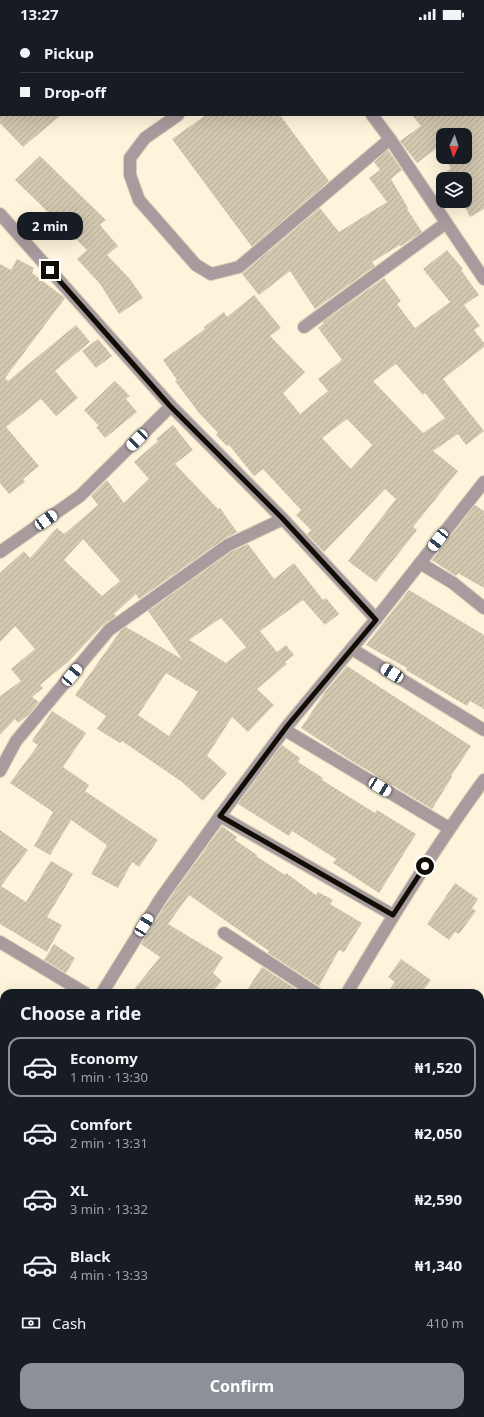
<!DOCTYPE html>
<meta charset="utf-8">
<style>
body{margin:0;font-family:"Noto Sans",sans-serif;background:#20242c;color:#f1f3f6;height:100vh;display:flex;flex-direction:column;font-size:15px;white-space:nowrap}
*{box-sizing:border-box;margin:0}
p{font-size:13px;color:#9ea1a6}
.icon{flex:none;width:22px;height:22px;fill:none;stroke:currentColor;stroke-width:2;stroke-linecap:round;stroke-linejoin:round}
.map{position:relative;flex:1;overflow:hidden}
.side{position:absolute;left:0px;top:961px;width:484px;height:428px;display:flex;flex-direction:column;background:#171b24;border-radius:12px 12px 0 0;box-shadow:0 4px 16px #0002}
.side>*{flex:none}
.hud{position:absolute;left:0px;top:0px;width:484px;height:88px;box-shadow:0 4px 16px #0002;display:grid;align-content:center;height:88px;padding:0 20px;background:#171b24}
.needle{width:26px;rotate:183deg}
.tools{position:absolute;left:436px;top:100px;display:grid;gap:8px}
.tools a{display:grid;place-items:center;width:36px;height:36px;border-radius:8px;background:#171b24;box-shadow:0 4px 16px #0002;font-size:20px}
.end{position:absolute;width:18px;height:18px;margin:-9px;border:5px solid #110e06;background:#fff;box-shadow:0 0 0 2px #fff}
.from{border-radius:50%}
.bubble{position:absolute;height:28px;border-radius:12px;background:#171b24;box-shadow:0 4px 16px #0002;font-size:13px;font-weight:700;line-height:28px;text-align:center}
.car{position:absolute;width:12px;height:24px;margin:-12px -6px;border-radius:5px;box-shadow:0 0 3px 1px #0007;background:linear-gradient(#fff 24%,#345 0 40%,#fff 0 76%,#345 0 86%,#fff 0)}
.hud b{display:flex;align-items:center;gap:14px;height:38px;font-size:15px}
.hud b+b{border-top:1px solid #363941}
.hud i{width:10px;height:10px;background:#f1f3f6}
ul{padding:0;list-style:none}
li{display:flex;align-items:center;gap:12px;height:60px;margin:0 8px 6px;padding:0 12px;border:2px solid transparent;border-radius:12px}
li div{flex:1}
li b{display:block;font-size:15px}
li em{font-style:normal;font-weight:700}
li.active{border-color:#8c9099}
li>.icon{width:36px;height:36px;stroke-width:1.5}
h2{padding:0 20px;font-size:18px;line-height:48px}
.pay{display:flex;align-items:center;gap:10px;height:44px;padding:0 20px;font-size:15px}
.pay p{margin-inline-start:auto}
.action{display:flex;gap:8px;margin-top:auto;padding:8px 20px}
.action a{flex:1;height:46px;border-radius:12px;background:#8c9099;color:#fff;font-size:16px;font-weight:700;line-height:46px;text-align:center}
.status{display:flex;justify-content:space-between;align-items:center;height:28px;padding:0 20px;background:#171b24;direction:ltr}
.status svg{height:11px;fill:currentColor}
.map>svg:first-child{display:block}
.building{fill:url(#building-hatch);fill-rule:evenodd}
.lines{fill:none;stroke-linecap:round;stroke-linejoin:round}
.minor-casing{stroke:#d8cfb9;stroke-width:14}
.minor{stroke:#a89b9e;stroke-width:12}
.route{stroke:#110e06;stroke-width:5}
</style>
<div class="status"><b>13:27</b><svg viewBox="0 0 49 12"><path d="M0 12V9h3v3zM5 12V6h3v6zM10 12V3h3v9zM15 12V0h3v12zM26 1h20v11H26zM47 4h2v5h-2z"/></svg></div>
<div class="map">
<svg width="484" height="1389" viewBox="0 0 484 1389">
<defs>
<pattern id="building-hatch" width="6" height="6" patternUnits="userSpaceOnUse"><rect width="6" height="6" fill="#d2c8b0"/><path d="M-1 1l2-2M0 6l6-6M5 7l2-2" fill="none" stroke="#b3ab96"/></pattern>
</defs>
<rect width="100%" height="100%" fill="#fef4db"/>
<g class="building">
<polygon points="0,87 61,87 23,119 0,95"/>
<polygon points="206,87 280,87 329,153 252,219 172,111"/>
<polygon points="412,87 484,87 484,181 470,189 465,179 465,151 436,151 451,140 443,129 465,129 465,107 443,107 443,128 437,120 417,135 400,113 421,98"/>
<polygon points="388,122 402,142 391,151 408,180 407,181 422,204 401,218 400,217 372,234 375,238 315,281 290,243 259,267 242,246 320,180 339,204 387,174 369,150 380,142 374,134"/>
<polygon points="40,128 106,192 100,197 118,218 107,227 130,251 143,270 119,286 100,256 77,231 87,222 15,152"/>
<path d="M447,222L463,241L461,242L479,267L464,277L480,298L474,302L484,315V319L443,351L484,403L466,417L458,406L433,423L458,443L413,499L417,502L376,554L348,533L396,471L385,461L324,524L307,506L311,502L296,487L301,482L263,441L254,448L229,417L227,418L216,407L218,405L199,385L175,353L177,352L163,332L205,301L204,299L224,284L227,289L254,267L281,300L270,308L305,344L283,365L300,386L328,363L318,351L342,332L318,300L324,295L323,294L384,250L401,273L397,276L415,300L450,274L423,241ZM396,336L423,367L425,365L445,390L423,405L373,353ZM347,391L372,417L351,441L322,410Z"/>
<polygon points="17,231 34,240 32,245 65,270 5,350 8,353 76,297 90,314 55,343 78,370 56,388 41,371 6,399 39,438 23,451 25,454 9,466 0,455 0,236 11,242"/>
<polygon points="98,311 112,328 96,340 82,323"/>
<polygon points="115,353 130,368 126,371 137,384 105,410 96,399 99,398 84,382"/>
<path d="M173,397L193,422L175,436L218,481L220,480L237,504L224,511L139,571L136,566L114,586L116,588L103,597L68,634L40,657L43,660L32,669L39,674L28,687L18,695L15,691L0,707V668L21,653L11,641L35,621L15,598L0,614V545L24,523L30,530L57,500L64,506L98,477L91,468L107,452L124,475L149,451L134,434L158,413L156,411ZM83,511L120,553L102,568L64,532Z"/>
<polygon points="475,477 484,483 484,560 458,545 456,548 432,532"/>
<path d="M248,516L274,551L294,535L323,572L326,570L339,586L325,597L303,572L260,603L277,624L286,617L294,627L285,634L287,636L257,661L274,677L248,704L232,689L207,728L227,745L203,773L182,754L122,713L120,715L97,701L106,688L75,667L121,602L126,599L182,631L148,583L232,523ZM221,590L246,619L226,635L189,612ZM166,645L198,664L169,708L138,687Z"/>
<polygon points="409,562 484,607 484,681 470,673 467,678 406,642 407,640 366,617"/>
<polygon points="347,638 471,718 451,748 452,749 432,781 347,730 301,700 326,663"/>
<polygon points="52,683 86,705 63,739 89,757 85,763 158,812 139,839 132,834 118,860 91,846 107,817 71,792 50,827 34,818 53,784 10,755 38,717 32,713"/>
<polygon points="282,717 300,730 298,734 323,750 322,752 375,785 377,782 416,806 379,865 333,835 336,831 292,803 289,808 238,776"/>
<polygon points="222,798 237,809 235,812 257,827 256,828 285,847 286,845 316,867 318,864 333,872 330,876 362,895 344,924 339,922 319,958 268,925 269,923 189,867 168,896 223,929 213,945 222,953 211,965 131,965 160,929 141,916 167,874"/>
<polygon points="0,802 28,822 1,858 26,874 51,833 73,846 47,889 62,897 47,924 0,896"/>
<polygon points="455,855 478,871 472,880 476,883 459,906 455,904 449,912 427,896"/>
<polygon points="54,916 75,930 66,945 44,932"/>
<polygon points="401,931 431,952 421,965 387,965 395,954 388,949"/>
<polygon points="262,939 302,965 245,965"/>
</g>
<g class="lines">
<defs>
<g id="minor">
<polyline points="300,1 301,0"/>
<polyline points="178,87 145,110 130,130 130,147 139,172 196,237 211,246 239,239 390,111"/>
<polyline points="372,87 390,111 484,251"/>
<polyline points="0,186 171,378 283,491 376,591"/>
<polyline points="304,299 446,195"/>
<polyline points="0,524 80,468 171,378"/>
<polyline points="420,535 453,555 484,580"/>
<polyline points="352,621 484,702"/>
<polyline points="285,702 449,800"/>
<polyline points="0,743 16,713 109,602 228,517 283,491"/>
<polyline points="220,788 393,887"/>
<polyline points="224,905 316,965"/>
<polyline points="0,914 85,965"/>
<polyline points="102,965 161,870 220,788 288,697 376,591 484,454"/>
<path d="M347,965C390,892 434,820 484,752"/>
<polyline points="0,1115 4,1118"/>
<polyline points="480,1126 484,1130"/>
<polyline points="480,1307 484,1300"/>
<polyline points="0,1360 4,1364"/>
<polyline points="30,1385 34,1389"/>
<polyline points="393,1385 398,1389"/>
<polyline points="424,1389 427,1385"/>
</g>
</defs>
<use href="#minor" class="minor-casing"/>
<use href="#minor" class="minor"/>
</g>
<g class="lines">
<polyline class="route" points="50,242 170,378 283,491 376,592 288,697 220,788 393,887 425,838"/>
</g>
</svg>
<div class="tools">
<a><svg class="needle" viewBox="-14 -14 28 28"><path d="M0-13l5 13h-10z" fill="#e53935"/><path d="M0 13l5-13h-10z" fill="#9ea1a6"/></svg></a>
<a><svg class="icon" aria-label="layers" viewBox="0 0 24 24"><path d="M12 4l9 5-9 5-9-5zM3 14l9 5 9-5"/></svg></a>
</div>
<i class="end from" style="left:425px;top:838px"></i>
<i class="end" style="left:50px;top:242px"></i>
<div class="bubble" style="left:17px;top:184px;width:66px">2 min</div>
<i class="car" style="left:137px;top:412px;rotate:225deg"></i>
<i class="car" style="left:46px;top:492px;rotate:55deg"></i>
<i class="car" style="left:438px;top:512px;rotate:218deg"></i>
<i class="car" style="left:392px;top:645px;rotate:302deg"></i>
<i class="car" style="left:72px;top:647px;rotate:40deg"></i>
<i class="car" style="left:380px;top:759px;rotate:121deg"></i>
<i class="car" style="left:144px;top:897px;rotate:31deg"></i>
<div class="hud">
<b><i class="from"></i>Pickup</b>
<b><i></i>Drop-off</b>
</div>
<section class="side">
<h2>Choose a ride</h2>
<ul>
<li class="active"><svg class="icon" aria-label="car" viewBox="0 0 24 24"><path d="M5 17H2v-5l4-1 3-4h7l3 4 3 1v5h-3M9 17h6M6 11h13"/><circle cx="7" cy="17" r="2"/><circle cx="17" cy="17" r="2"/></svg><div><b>Economy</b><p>1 min · 13:30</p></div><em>₦1,520</em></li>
<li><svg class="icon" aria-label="car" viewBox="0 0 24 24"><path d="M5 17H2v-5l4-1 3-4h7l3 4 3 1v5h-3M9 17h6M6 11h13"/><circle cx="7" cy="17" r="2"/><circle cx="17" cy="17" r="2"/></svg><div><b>Comfort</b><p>2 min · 13:31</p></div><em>₦2,050</em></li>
<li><svg class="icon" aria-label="car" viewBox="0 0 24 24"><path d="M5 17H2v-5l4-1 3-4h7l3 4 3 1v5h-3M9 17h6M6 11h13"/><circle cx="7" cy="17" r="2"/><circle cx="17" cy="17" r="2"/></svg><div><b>XL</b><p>3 min · 13:32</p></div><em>₦2,590</em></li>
<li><svg class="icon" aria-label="car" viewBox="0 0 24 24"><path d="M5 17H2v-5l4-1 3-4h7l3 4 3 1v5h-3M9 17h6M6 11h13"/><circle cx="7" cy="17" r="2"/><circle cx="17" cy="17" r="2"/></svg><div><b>Black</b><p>4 min · 13:33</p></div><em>₦1,340</em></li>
</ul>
<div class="pay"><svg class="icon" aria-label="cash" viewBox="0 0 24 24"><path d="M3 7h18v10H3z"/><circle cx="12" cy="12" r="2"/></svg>Cash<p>410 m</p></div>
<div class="action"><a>Confirm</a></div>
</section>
</div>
